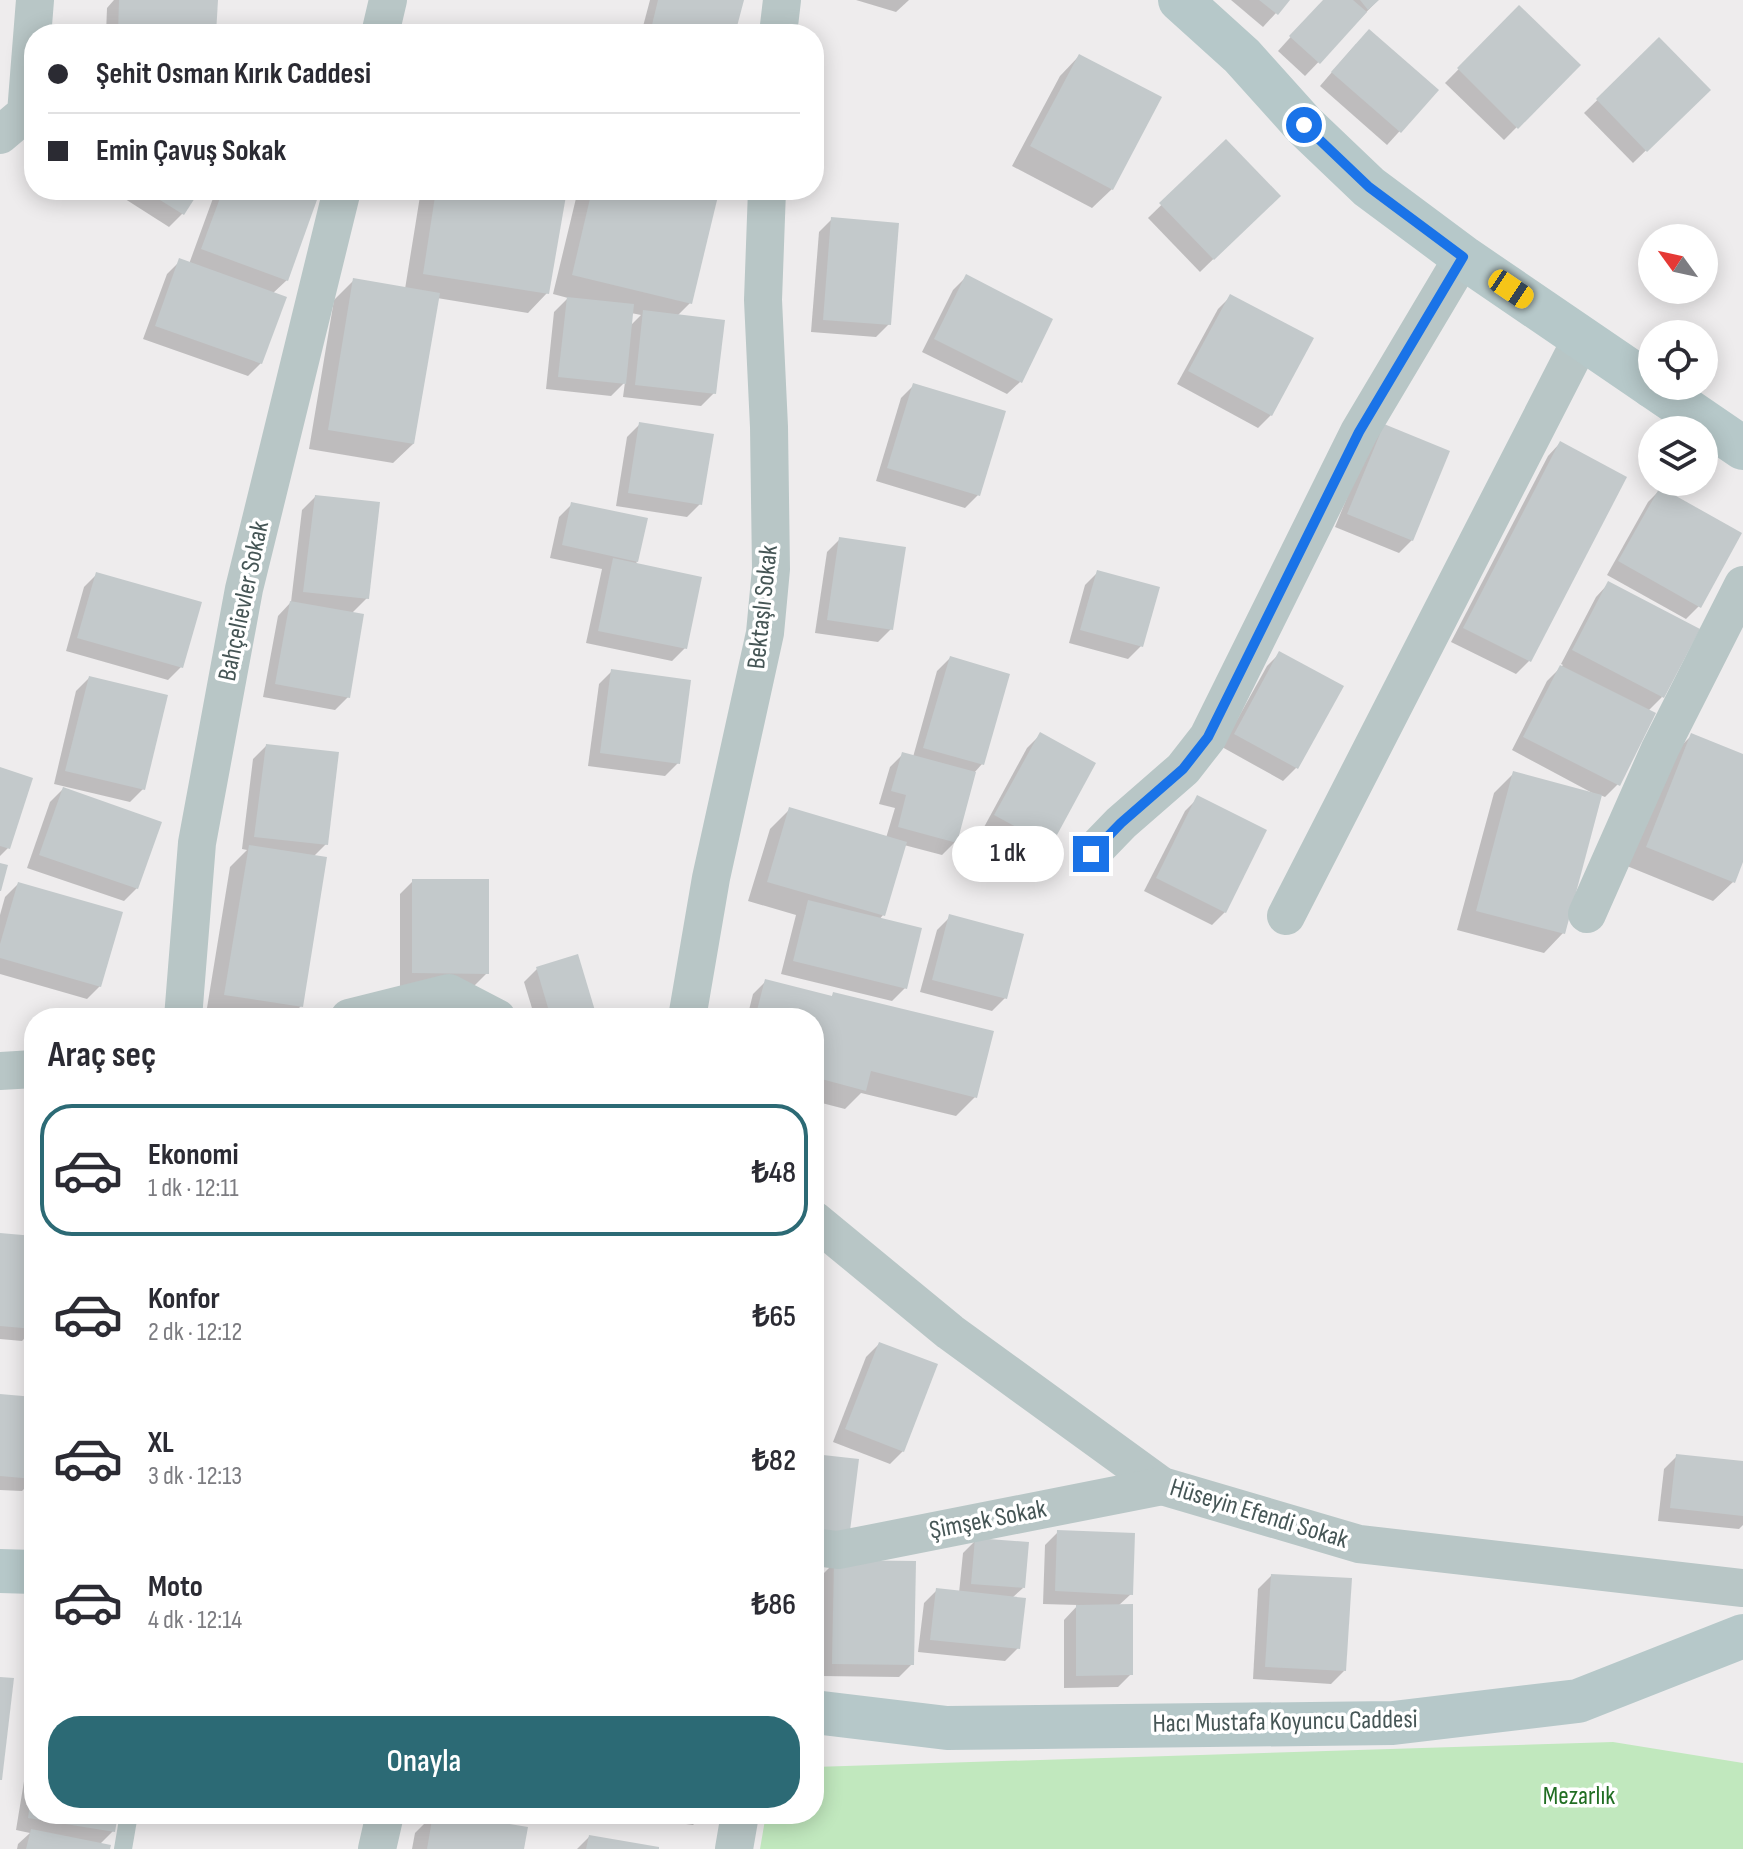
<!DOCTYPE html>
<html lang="tr">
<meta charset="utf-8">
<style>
body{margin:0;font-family:"Sofia Sans Condensed",sans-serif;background:#f7f7f7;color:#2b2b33;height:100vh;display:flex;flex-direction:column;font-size:30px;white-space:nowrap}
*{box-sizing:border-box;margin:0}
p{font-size:26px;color:#7c7c81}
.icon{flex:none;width:44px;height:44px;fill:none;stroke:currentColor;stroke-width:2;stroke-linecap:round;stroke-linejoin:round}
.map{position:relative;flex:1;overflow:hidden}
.drawer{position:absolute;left:24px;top:1008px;width:800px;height:816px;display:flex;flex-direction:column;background:#fff;border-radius:32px;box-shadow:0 4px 20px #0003}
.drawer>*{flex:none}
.hud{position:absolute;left:24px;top:24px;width:800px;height:176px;border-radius:32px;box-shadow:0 4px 20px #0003;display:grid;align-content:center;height:176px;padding:0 24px;background:#fff}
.needle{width:52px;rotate:303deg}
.fabs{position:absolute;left:1638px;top:224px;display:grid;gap:16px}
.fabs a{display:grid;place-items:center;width:80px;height:80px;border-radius:50%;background:#fff;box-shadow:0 4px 20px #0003;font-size:40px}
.end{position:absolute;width:36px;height:36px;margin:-18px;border:10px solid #1a73e8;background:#fff;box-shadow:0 0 0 4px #fff}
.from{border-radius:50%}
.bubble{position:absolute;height:56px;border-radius:28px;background:#fff;box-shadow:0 4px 20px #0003;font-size:26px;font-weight:600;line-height:56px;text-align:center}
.car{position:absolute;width:24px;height:48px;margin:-24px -12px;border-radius:10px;box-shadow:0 0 6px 2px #0007;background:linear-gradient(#f5c518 24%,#345 0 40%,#f5c518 0 76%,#345 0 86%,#f5c518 0)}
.hud b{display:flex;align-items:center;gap:28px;height:76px;font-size:30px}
.hud b+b{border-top:2px solid #e1e1e2}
.hud i{width:20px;height:20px;background:#2b2b33}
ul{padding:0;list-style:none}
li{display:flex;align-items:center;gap:24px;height:132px;margin:0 16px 12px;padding:0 8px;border:4px solid transparent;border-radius:32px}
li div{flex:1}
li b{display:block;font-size:30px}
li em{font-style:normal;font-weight:600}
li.selected{border-color:#2c6a75}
li>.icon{width:72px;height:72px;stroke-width:1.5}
h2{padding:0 24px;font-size:36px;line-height:96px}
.primary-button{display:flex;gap:16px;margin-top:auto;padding:16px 24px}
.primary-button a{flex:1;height:92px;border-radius:32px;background:#2c6a75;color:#fff;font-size:32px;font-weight:600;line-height:92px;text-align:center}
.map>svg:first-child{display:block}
.green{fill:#c1e8be}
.shadow{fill:#0003;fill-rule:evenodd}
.building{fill:#c3c9cb}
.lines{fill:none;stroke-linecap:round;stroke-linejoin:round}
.lane{stroke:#b8c6c6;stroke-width:18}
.street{stroke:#b8c6c6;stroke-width:38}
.secondary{stroke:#b6c8c9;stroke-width:44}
.route{stroke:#1a73e8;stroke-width:10}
.labels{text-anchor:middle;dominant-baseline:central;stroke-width:7;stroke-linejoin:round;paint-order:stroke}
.street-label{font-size:26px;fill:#465656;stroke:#fff}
.park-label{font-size:26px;fill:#216e23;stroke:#fff}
</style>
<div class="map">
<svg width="1743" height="1849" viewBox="0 0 1743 1849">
<rect width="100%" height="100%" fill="#eeeced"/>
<polygon class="green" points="1613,1742 1743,1763 1743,1849 760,1849 766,1814 814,1814 814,1767"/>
<g class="shadow">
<polygon points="114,0 216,0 214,34 106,34 107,8"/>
<polygon points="650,0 742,0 733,34 641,34"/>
<polygon points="856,0 909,0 896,12"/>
<polygon points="1231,0 1288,0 1263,27"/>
<polygon points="1324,0 1378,0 1305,76 1278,51"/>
<polygon points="1519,8 1578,65 1504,140 1445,83"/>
<polygon points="1659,40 1708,90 1633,163 1584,113"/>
<polygon points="1356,44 1436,91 1387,145 1320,86"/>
<polygon points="1079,56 1112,189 1092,208 1012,166 1060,76"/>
<polygon points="1226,142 1278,196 1200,272 1148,218"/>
<polygon points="111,190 197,190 182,214 169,227"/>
<polygon points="216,190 292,190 287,280 272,294 261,363 248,376 143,339 167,274 180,261 189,264"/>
<polygon points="421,190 565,190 547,293 528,313 437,298 413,444 393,463 309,449 334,300 354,280 405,289"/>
<path d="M578,190H685L690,303L677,316L714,393L701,406L623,397L625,382L611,396L546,389L554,312L568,298L553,294ZM631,313L641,315L629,327Z"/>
<polygon points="832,219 889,324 876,337 811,332 819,232"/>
<polygon points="966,277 1020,382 1007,394 922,352 953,290"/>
<polygon points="1231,296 1271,415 1258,428 1177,384 1218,309"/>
<polygon points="914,385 978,495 965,508 876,481 901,398"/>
<polygon points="640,424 700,504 687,517 616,506 627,437"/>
<polygon points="1384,426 1412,540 1399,553 1335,527 1371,439"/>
<polygon points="1560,443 1624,478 1529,661 1516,674 1451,642 1548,456"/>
<polygon points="1661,489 1699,606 1686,619 1607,575 1648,502"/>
<polygon points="315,497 367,598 351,614 348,697 335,710 263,697 278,616 291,602 302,510"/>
<polygon points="572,504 645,519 636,565 685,648 672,661 586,643 602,569 550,558 559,517"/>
<polygon points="840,539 891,629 878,642 815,633 827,552"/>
<polygon points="1098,572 1141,646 1128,659 1069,643 1085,585"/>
<polygon points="97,574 181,667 168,680 66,651 84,587"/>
<polygon points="1608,584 1662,697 1648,711 1618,784 1605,797 1600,795 1563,933 1544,953 1457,930 1494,793 1513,774 1598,796 1512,750 1547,681 1563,665 1561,664 1596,597"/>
<polygon points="1280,653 1296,768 1283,781 1222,747 1267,666"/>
<polygon points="950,658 982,764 974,773 955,842 942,855 904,845 883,915 879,920 905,988 892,1001 781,974 796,915 748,901 770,829 789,810 886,838 895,808 879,804 890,767 903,754 913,757 937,671"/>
<polygon points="612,671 678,763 665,776 588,766 599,684"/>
<polygon points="89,678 143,789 130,802 54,784 76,691"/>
<polygon points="1040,735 1049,845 1036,858 983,829 1027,748"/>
<polygon points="1692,735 1743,756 1743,857 1733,882 1713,901 1627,866 1672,755"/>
<polygon points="266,746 326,844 313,857 301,1006 289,1018 229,1018 206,1014 230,867 247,850 242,849 253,759"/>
<polygon points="0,769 8,848 0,856"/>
<polygon points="63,789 137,888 124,901 27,868 50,802"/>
<polygon points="1198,798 1225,912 1212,925 1144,891 1185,811"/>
<polygon points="413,881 487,973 474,986 400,986 400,894"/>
<polygon points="18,884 100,986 87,999 0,974 0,915 5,897"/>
<polygon points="950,917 1005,998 992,1011 920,992 937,930"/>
<polygon points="537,969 594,1014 590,1018 535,1018 524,982"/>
<polygon points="766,981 830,998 834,994 975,1097 956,1116 861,1093 845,1109 814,1101 814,1018 747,1018 753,994"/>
<polygon points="0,1235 34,1238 34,1328 22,1341 0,1339"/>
<polygon points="879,1344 903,1451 890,1464 833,1442 866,1357"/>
<polygon points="0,1396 34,1399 34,1479 22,1491 0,1490"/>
<polygon points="1677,1456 1743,1463 1743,1525 1739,1529 1658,1521 1664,1469"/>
<polygon points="1058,1532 1131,1594 1118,1606 1131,1674 1118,1687 1064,1688 1064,1620 1078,1605 1043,1604 1045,1545"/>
<polygon points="976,1540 1023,1588 1012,1598 1018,1648 1005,1661 918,1652 924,1603 937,1590 959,1593 963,1553"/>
<polygon points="835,1562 912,1664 899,1677 820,1676 822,1575"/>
<polygon points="1271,1576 1344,1671 1331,1684 1253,1679 1258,1589"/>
<polygon points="34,1746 34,1814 116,1814 113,1831 99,1845 108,1849 17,1849 18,1844 30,1833 16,1830 29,1751"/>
<polygon points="427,1814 473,1814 468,1819 522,1849 412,1849 415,1833 433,1815"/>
<polygon points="574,1814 616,1814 610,1820"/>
<polygon points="631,1814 703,1814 693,1825 630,1816"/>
<polygon points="589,1837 657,1849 577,1849"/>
</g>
<g class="building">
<polygon points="119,0 218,0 216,34 118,34"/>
<polygon points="658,0 744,0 735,34 654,34 650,33"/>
<polygon points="1259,0 1290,0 1278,15"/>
<polygon points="1323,0 1353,0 1367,12 1320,64 1289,36"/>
<polygon points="1360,0 1379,0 1368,10"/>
<polygon points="1519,5 1581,65 1518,129 1457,68"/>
<polygon points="1369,29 1439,90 1401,133 1331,72"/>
<polygon points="1659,37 1711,90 1647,152 1596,99"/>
<polygon points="1079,54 1162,97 1113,190 1030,146"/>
<polygon points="1226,139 1281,196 1214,260 1159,203"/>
<polygon points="144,190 200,190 184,215"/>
<polygon points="223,190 298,190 318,197 288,281 201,249"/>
<polygon points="436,190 567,190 549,294 423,274"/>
<polygon points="592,190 694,190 718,196 692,304 572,275"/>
<polygon points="831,217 899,223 891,325 823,320"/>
<polygon points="179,258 287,297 262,364 155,326"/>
<polygon points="966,274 1053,319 1022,383 934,339"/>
<polygon points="353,278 440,293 414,444 328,430"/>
<polygon points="1230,294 1314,338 1272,416 1188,371"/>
<polygon points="567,297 634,304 626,384 558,377"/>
<polygon points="643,310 725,320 716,394 635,385"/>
<polygon points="913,383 1006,411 980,496 887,468"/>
<polygon points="639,422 714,434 702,505 628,493"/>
<polygon points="1384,424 1450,451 1413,541 1347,514"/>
<polygon points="1560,441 1627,477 1531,662 1463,628"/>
<polygon points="1660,487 1742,533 1701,608 1618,561"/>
<polygon points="315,495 380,502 369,599 303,592"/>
<polygon points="571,502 648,518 638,562 562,545"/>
<polygon points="839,537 906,547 893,630 827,620"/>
<polygon points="613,558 702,577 687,649 598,631"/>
<polygon points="1097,570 1160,587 1143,647 1080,630"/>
<polygon points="96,572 202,602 183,668 77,638"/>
<polygon points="1608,581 1700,629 1664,698 1572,650"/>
<polygon points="290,601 364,614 350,698 275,684"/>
<polygon points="1279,651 1344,686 1298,769 1234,734"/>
<polygon points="950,656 1010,674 984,765 923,748"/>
<polygon points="1560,665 1656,713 1620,786 1523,737"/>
<polygon points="611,669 691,680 680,764 600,753"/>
<polygon points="89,676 168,695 145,790 65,771"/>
<polygon points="1040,732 1096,763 1051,846 994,815"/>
<polygon points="1691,733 1743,754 1743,862 1735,883 1646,847"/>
<polygon points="266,744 339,752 328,845 254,837"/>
<polygon points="902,752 976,772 957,843 898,827 906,795 891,791"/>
<polygon points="0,767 33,778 10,849 0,846"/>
<polygon points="1513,771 1602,795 1565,934 1476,911"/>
<polygon points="63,787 162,822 138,889 39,855"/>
<polygon points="1197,795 1267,830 1226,913 1156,878"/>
<polygon points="789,807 907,842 885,916 767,882"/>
<polygon points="249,845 327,857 303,1007 224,995"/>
<polygon points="0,863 8,865 1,891 0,891"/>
<polygon points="412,879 489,879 489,974 412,973"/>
<polygon points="18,882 123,912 101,987 0,958 0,944"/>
<polygon points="808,900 922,928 907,989 793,961"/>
<polygon points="949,914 1024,934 1007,999 932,980"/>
<polygon points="578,954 596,1014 584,1018 551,1018 536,967"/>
<polygon points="765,979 832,996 833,992 994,1031 977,1098 871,1071 866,1091 814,1077 818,1053 814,1052 814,1018 755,1018"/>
<polygon points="0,1233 34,1236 34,1329 0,1326"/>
<polygon points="879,1342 938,1364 904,1452 845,1429"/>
<polygon points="0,1394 34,1397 34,1479 0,1476"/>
<polygon points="814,1454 859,1459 849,1539 814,1535"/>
<polygon points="1676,1454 1743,1461 1743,1516 1670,1508"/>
<polygon points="1057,1530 1135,1533 1133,1595 1055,1591"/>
<polygon points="975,1538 1029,1542 1025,1588 971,1584"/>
<polygon points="834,1560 916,1561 914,1665 832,1664"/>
<polygon points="1271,1574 1352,1578 1346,1671 1265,1667"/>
<polygon points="936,1588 1026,1598 1020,1649 930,1640"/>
<polygon points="1133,1604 1133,1675 1076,1676 1076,1605"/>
<polygon points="0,1677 14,1678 2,1780 0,1780"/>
<polygon points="32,1790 34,1814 118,1814 115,1832 28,1818"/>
<polygon points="433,1814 449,1814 528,1827 524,1849 427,1849"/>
<polygon points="31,1829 111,1845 110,1849 26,1849"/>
<polygon points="589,1835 659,1847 659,1849 586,1849"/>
</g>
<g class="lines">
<polyline class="lane" points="123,1849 129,1814"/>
<g class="street">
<polyline points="380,34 388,0"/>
<polyline points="778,34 782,0"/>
<polyline points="0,135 26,113 35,0"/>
<polyline points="1091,854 1121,823 1183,769 1208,737 1359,432 1463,257"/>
<polyline points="1587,914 1660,749 1743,585"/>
<polyline points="1286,916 1582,338"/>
<polyline points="183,1018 197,843 244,589 342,190"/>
<polyline points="349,1018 449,993 497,1018"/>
<polyline points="687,1018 711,878 765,633 771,569 769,427 763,300 767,190"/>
<polyline points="0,1071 34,1069"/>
<polyline points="814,1220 950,1332 1162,1486 1359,1544 1743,1588"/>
<polyline points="814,1547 838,1550 1162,1486"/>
<polyline points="377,1849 385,1814"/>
<polyline points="734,1849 740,1814"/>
</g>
<g class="secondary">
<polyline points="1180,0 1242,56 1304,125 1369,187 1463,257 1652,386"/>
<polyline points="1652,386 1743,448"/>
<polyline points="0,1571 34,1572"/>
<polyline points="814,1712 947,1728 1393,1723 1578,1701 1743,1636"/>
</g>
</g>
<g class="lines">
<polyline class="route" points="1091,854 1121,823 1183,769 1208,737 1359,432 1463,257 1369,187 1304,125"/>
</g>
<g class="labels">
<g class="street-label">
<text transform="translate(244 601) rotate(-78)">Bahçelievler Sokak</text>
<text transform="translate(763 607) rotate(-84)">Bektaşlı Sokak</text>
<text transform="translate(1259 1514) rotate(17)">Hüseyin Efendi Sokak</text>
<text transform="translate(988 1520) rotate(-11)">Şimşek Sokak</text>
<text transform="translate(1285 1722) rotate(-1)">Hacı Mustafa Koyuncu Caddesi</text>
</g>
<g class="park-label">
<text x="1579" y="1796">Mezarlık</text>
</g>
</g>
</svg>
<div class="fabs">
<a><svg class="needle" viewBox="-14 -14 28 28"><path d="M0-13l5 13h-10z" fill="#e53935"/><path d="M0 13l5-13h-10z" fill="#7c7c81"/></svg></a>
<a><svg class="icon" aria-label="locate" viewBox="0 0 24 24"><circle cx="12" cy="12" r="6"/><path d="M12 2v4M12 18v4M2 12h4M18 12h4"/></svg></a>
<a><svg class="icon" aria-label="layers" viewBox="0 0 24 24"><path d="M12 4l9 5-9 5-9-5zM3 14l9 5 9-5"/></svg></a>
</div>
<i class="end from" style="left:1304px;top:125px"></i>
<i class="end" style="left:1091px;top:854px"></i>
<div class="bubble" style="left:952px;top:826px;width:112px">1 dk</div>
<i class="car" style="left:1511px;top:289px;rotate:124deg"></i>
<div class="hud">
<b><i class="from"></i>Şehit Osman Kırık Caddesi</b>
<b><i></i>Emin Çavuş Sokak</b>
</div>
<section class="drawer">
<h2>Araç seç</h2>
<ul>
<li class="selected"><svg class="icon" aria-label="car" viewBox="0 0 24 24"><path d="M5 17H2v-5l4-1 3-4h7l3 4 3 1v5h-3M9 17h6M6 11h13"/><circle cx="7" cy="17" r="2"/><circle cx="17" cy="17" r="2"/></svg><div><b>Ekonomi</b><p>1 dk · 12:11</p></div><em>₺48</em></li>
<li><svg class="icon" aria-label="car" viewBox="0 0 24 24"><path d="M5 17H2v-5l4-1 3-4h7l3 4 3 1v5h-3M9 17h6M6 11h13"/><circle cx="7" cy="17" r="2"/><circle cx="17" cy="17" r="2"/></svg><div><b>Konfor</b><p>2 dk · 12:12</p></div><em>₺65</em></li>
<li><svg class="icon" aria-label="car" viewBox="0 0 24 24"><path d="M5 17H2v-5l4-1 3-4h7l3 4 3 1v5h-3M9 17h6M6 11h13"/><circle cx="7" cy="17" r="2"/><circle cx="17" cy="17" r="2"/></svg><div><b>XL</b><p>3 dk · 12:13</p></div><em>₺82</em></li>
<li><svg class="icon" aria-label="car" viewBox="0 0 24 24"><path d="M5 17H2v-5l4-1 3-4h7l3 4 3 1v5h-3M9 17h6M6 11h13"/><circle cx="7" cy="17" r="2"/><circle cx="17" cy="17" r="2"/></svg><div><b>Moto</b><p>4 dk · 12:14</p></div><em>₺86</em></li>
</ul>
<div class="primary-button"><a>Onayla</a></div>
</section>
</div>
